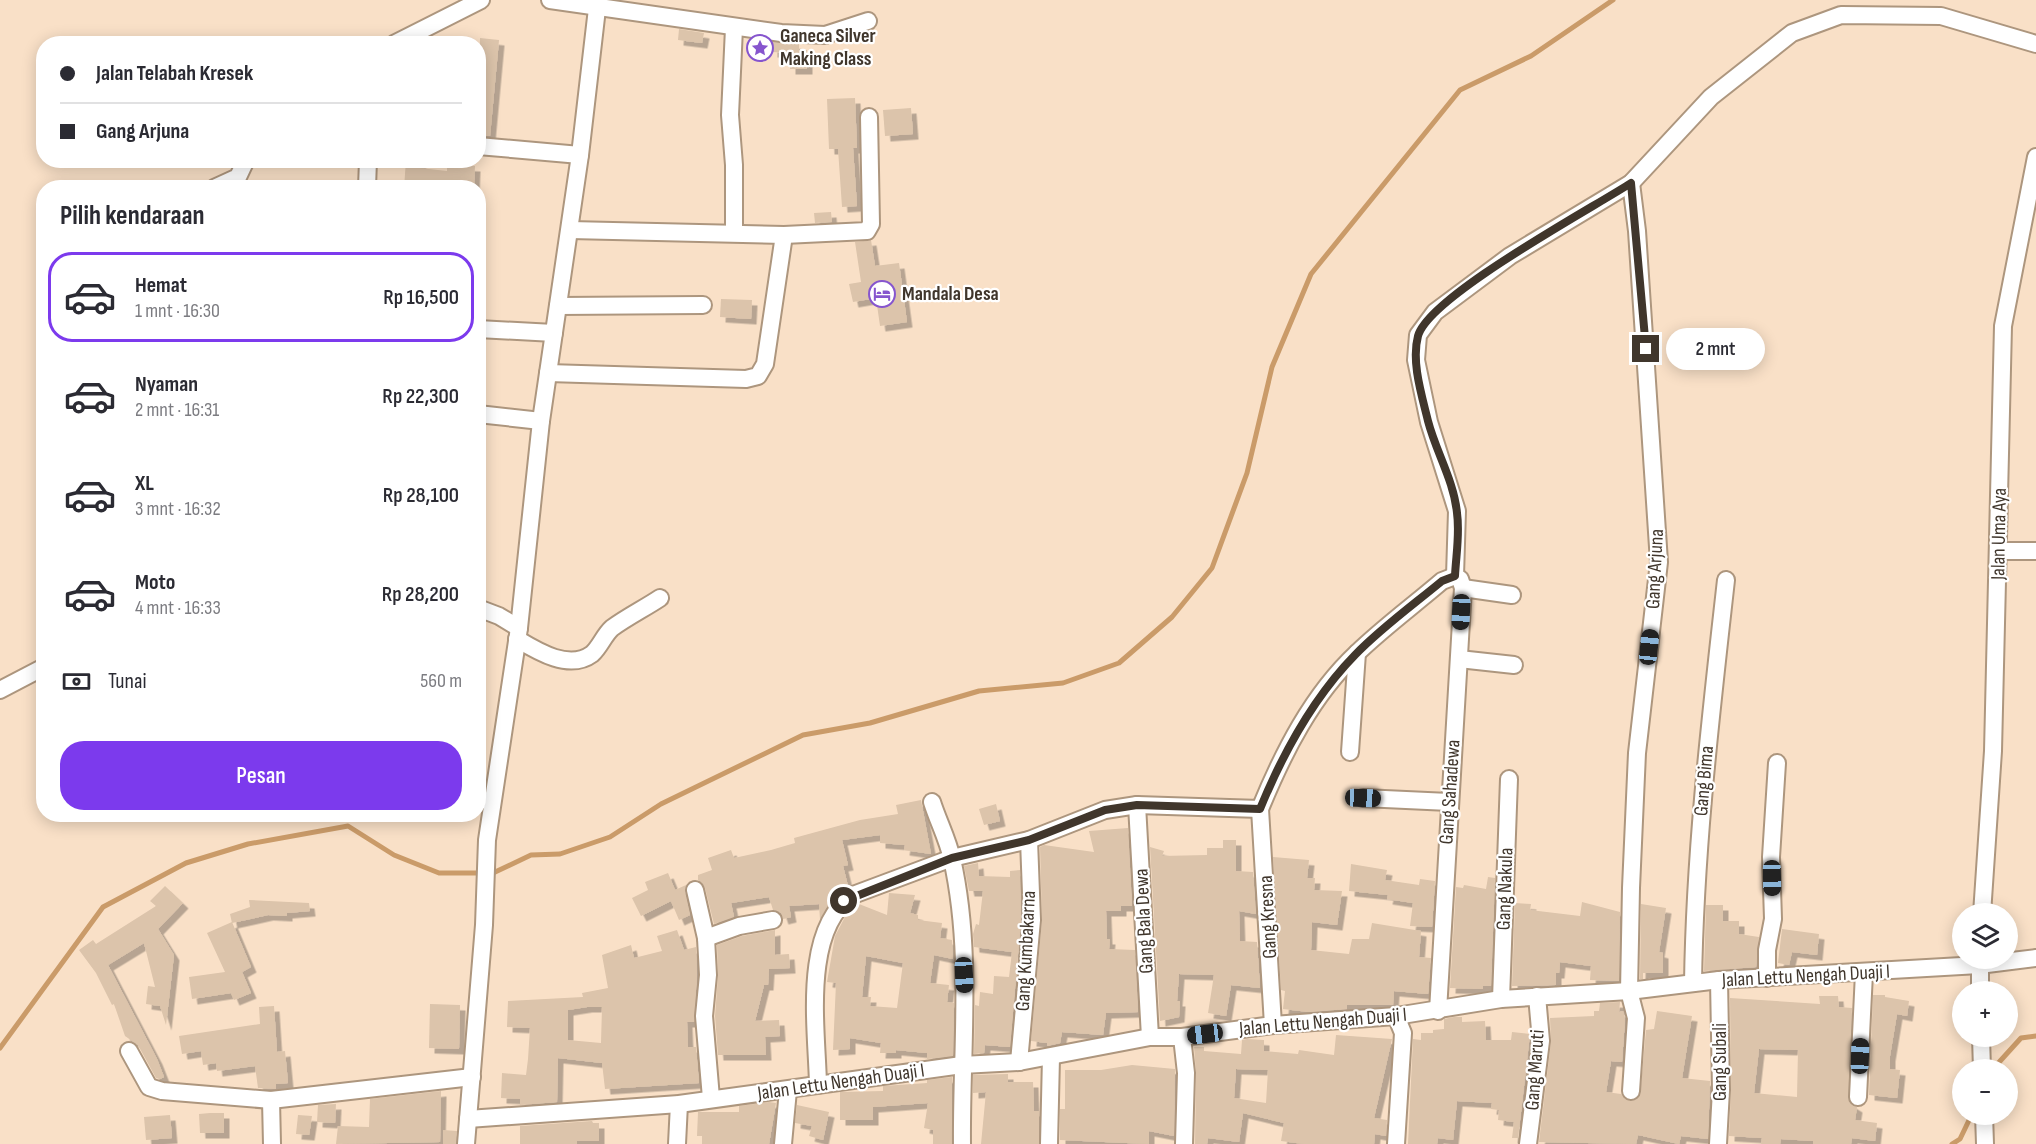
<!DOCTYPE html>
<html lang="id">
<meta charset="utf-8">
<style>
body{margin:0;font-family:"Sofia Sans Condensed",sans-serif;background:#f2f2f3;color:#2b2b33;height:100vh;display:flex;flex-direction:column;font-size:22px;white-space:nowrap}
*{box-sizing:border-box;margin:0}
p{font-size:20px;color:#7c7c81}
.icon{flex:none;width:33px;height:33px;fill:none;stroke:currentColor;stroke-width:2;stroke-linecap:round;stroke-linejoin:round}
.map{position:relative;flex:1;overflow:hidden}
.sheet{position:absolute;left:36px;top:180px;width:450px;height:642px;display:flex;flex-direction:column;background:#fff;border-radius:24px;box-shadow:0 3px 15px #0003}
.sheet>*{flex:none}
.guide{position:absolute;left:36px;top:36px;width:450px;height:132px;border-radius:24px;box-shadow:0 3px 15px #0003;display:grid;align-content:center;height:132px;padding:0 24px;background:#fff}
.buttons{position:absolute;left:1952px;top:903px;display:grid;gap:12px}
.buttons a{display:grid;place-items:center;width:66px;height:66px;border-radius:50%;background:#fff;box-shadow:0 3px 15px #0003;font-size:30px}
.end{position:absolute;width:27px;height:27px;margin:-14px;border:8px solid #40362c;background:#fff;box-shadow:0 0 0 3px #fff}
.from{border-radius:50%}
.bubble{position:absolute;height:42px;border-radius:21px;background:#fff;box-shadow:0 3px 15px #0003;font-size:20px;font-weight:600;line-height:42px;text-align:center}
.car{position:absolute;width:18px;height:36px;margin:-18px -9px;border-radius:8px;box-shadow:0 0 4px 2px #0007;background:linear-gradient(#222 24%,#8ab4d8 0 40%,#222 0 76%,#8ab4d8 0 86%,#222 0)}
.guide b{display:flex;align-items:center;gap:21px;height:57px;font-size:22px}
.guide b+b{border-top:2px solid #e1e1e2}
.guide i{width:15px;height:15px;background:#2b2b33}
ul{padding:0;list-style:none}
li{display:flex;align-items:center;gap:18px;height:90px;margin:0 12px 9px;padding:0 12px;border:3px solid transparent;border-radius:24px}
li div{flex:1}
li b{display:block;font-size:22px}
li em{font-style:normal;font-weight:600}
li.current{border-color:#7c3aed}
li>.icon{width:54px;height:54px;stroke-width:1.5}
h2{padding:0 24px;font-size:27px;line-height:72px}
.pay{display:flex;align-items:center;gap:15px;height:66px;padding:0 24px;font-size:22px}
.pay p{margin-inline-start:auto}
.primary-button{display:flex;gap:12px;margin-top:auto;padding:12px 24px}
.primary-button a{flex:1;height:69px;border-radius:24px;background:#7c3aed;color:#fff;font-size:24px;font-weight:600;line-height:69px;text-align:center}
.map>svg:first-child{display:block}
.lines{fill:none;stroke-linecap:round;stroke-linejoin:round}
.stream{stroke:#ca9b69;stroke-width:5}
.building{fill:#dcc4ab;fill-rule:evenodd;filter:url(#shadow)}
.minor-casing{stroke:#ad967e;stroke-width:20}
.minor{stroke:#fff;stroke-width:16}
.route{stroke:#40362c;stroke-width:8}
.labels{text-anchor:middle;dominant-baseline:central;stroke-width:4.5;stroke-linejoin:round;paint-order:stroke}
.poi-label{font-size:20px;font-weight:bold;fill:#40362c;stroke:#fff;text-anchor:start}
.street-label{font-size:20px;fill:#40362c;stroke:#fff}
</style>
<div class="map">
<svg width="2036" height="1144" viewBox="0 0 2036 1144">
<defs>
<filter id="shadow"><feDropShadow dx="5.5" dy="5.5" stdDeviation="0" flood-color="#0004"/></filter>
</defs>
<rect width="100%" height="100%" fill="#f9e0c7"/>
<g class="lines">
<g class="stream">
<polyline points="0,1048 103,907 186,863 248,844 348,826 394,855 439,873 493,873 531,855 560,854 610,837 661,804 803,735 870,723 979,691 1063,683 1119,663 1172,617 1212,568 1247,473 1272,367 1311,274 1460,90 1531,56 1613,0"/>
<polyline points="1992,1070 2021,1038 2036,1036"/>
<polyline points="1952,1144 1960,1139 1972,1114"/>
</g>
</g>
<g class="building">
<polygon points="679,29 704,33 702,43 678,40"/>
<polygon points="480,38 499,40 490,136 478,136"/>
<polygon points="772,42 799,44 799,50 807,50 807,69 790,69 790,53 772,52"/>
<polygon points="855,98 857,148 853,148 857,206 842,207 838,149 829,149 827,99"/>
<polygon points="911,108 913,134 885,136 883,110"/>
<polygon points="406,160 421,160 420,168 447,171 447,165 475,166 474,188 404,188"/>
<polygon points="831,212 832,222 815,223 814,213"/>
<polygon points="871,240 875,266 899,263 907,322 880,326 876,298 853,302 849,284 861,282 855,242"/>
<polygon points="721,299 752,300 751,319 720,317"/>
<polygon points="921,800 931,854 904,850 905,845 880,843 880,835 842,840 848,865 843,866 848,886 829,904 820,920 819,904 789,906 791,917 783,919 781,913 773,910 769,897 731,903 734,917 714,924 705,888 698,880 698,875 712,870 708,858 731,850 734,858 771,850 795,843 794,838 860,820 898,814 896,805"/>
<polygon points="996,804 1000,821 984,825 979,809"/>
<polygon points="1128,828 1132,906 1121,906 1121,911 1106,911 1107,939 1110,939 1109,949 1135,950 1138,1012 1106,1013 1103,1035 1062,1032 1060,1043 1047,1046 1047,1043 1031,1041 1042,921 1040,847 1044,845 1094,852 1089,831"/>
<polygon points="1223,840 1236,840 1236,871 1253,872 1256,914 1239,911 1240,941 1257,942 1260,988 1231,985 1226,1016 1208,1013 1214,975 1179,974 1177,1001 1180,1001 1179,1017 1160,1021 1150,847 1164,851 1162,856 1207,855 1207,848 1223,848"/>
<polygon points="1273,857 1309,860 1307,878 1315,878 1314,890 1342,891 1337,925 1312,922 1311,950 1349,954 1352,939 1369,939 1372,923 1421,931 1419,957 1431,958 1428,994 1394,991 1393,1005 1347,1005 1347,1009 1309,1012 1283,1009 1285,991 1281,990"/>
<polygon points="978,863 979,876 1010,877 1010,871 1020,870 1021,920 1010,1047 985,1045 984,1053 974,1054 975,1005 979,1006 980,992 993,994 994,976 1009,977 1012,952 974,947 973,934 976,924 979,925 983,891 969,891 964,866"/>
<polygon points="1351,864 1387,870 1385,880 1419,885 1420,879 1435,881 1432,927 1410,926 1413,903 1387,899 1388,895 1349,891"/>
<polygon points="668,873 675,890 686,885 685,892 690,915 679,920 671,901 641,916 632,898 648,890 645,882"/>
<polygon points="1488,877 1495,878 1491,986 1483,986 1483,989 1450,988 1456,887 1463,888 1464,885 1486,889"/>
<polygon points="165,886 183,903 158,929 174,955 166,1025 160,1006 146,1004 148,986 155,987 144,943 108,965 157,1059 164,1077 160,1079 156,1078 138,1045 125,1036 114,1004 112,1005 96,973 79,950 93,940 96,944 156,906 150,901"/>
<path d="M889,893L915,895L910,913L918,915V920L942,923L940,938L952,940L953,959L934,955L930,983L949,985L947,1002L954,1003L953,1056L927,1059V1053L896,1050V1053H880L881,1043L850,1038V1049L833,1050L836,983L827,982L835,936L845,917L859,904L887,915ZM866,956L903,963L897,1008L870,1006L871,997H862Z"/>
<polygon points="249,900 309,903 310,911 287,913 287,916 268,915 232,923 230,914 250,907"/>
<polygon points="1582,902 1620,912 1619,981 1590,980 1591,966 1560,962 1559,973 1556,973 1556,985 1512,986 1515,903 1531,904 1530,910 1580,916"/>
<polygon points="1641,904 1666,908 1659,952 1663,953 1663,973 1643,973 1643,979 1640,979"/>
<polygon points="1706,905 1723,905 1723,921 1739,921 1739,934 1759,937 1756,967 1704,971"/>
<polygon points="232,922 251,967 242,972 251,993 234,1000 231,993 192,999 189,977 225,972 207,933"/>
<polygon points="1782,929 1819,934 1817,955 1792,952 1789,965 1778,963"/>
<path d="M677,930L684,950L696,947L697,975L694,1022H687L688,1047H696L699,1083L605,1089L602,1063L558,1058L557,1102L520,1105V1099L501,1098L502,1073L526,1075L528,1059L530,1028L507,1027L508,1001L583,997L582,993L608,988L602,955L631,945L634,958L662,951L657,936ZM587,1007H602L601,1043L568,1040V1010Z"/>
<polygon points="775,930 775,955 789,954 790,968 769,969 768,985 764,985 755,1021 779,1020 780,1036 765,1037 766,1055 718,1055 715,1016 718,976 717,945 742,936"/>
<polygon points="1873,995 1885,995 1885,997 1909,1001 1907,1016 1897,1014 1890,1056 1890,1069 1900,1070 1897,1098 1869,1095"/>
<path d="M1819,996H1838L1839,1007L1852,1008L1848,1097L1849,1102L1857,1107L1855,1120L1877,1123L1875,1141L1852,1138L1851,1144H1813V1141L1781,1139L1780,1144H1761L1762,1138L1729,1136L1731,1090L1730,998L1820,1004ZM1759,1049L1798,1050L1797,1097L1754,1093Z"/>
<polygon points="1620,1002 1619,1012 1623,1011 1625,1019 1622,1062 1611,1061 1606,1092 1621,1094 1630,1101 1640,1096 1646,1030 1654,1029 1657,1011 1692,1016 1682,1078 1710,1081 1708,1139 1681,1136 1679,1144 1638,1135 1636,1144 1539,1142 1551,1042 1550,1018 1594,1016 1594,1011 1599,1011 1600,1003"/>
<polygon points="430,1004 460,1005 459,1049 429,1048"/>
<polygon points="274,1006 277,1052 285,1051 288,1083 276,1084 276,1089 258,1088 255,1066 217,1071 216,1063 203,1065 201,1051 182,1054 179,1036 260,1024 259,1007"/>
<polygon points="1454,1017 1462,1017 1462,1022 1485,1021 1486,1040 1511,1040 1512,1032 1530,1034 1518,1138 1512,1138 1514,1122 1498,1120 1499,1110 1491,1109 1492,1103 1457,1101 1453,1140 1438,1138 1437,1144 1408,1144 1413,1039 1421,1040 1421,1033 1433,1033 1433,1030 1444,1029 1444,1019"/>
<path d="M1336,1035L1392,1039L1374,1118L1387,1120L1386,1136L1375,1134L1374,1144H1304L1281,1141L1284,1123L1243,1113L1239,1142L1208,1138L1207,1144H1195L1196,1073L1194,1047H1204V1051L1241,1054L1242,1040L1247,1039L1264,1040V1051L1298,1054L1299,1050L1334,1055ZM1236,1069L1268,1070L1266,1103L1234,1098Z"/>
<polygon points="1132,1065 1175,1069 1174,1136 1149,1131 1149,1144 1060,1140 1060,1109 1065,1109 1065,1070 1101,1070"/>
<polygon points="1008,1074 1008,1082 1033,1082 1034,1111 1039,1111 1039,1144 981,1144 986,1092 973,1093 973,1075"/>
<polygon points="952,1077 952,1144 933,1144 933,1130 924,1128 928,1103 873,1107 873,1120 840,1120 840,1092 883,1091 883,1086 927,1083 927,1080"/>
<polygon points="441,1091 440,1142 336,1144 338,1126 369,1127 370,1099"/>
<polygon points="769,1102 776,1103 769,1144 702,1144 702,1136 697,1136 698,1112 739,1112 739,1106"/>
<polygon points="336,1104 335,1123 317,1122 318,1105"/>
<polygon points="797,1105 829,1112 823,1140 809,1136 812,1126 795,1123"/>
<polygon points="210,1113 224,1113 224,1133 200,1133 199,1114"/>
<polygon points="170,1115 172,1138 146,1140 144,1117"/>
<polygon points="298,1115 312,1116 309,1135 296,1134"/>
<polygon points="592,1121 593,1123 599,1123 599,1141 577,1141 577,1144 520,1144 520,1126"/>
<polygon points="443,1130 457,1131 456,1144 443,1144"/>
</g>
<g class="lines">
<defs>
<g id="minor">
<polyline points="550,0 781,33 825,35 868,21"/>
<polyline points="394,44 481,0"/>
<polyline points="478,146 580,155"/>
<polyline points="1631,183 1637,231 1659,562 1637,753 1631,888 1629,991 1636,1018 1631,1091"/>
<polyline points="214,188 238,177 246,160"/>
<polyline points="367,188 368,160"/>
<polyline points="570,230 784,235 867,231 871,224 869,117"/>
<polyline points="734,233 734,165 730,115 734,28"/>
<polyline points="558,306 703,305"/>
<polyline points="478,329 554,333"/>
<polyline points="548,373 746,379 758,376 765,364 784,235"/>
<polyline points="478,414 541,421"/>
<polyline points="1999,551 2036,551"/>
<polyline points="1455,576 1457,511 1429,422 1416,360 1418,335 1435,312 1510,256 1631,183 1711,97 1792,33 1841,15 1941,16 2036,44"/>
<polyline points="1463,588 1512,595"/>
<polyline points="478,608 499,616 519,628"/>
<path d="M517,639C537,651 569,671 592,654C600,647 604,635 612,628C627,617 645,608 660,598"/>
<polyline points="1459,659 1514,665"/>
<polyline points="0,690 44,667"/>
<polyline points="1350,752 1357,653"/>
<polyline points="1363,798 1449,802"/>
<path d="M932,802C938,821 948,840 952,859C973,952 961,1050 962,1144"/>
<polyline points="1137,805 1150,1037"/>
<polyline points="1260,809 1273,1025"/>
<polyline points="695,890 706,938 708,975 704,1016 711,1098"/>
<polyline points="1982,914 1993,751 2003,326 2036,157"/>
<polyline points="706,938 739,926 773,920"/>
<polyline points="1980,958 1980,992"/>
<polyline points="1767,978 1767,950 1773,919 1771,857 1777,763"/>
<path d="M1693,983C1695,847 1711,714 1726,580"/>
<polyline points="1501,999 1509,779"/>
<polyline points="1438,1011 1463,588 1460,579 1455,576"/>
<polyline points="1396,1016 1403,1033 1396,1144"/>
<polyline points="1981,1036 1982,1070"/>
<polyline points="1182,1037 1186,1073 1184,1144"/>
<polyline points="129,1051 149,1087 162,1091 271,1100 472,1077"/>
<polyline points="1019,1062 1032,920 1029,840"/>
<path d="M818,1085C817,1030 801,930 853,895L952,858L1029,840L1105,810L1137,805L1260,809C1283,753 1312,695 1357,653C1384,627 1414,605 1442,581L1455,576"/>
<polyline points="1858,1097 1864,973"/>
<polyline points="271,1100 272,1144"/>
<polyline points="1984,1114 1985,1144"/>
<polyline points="468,1119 679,1104 962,1065 1019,1062 1150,1037 1182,1037 1273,1025 1396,1016 1501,999 1629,991 1719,980 1979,965 2036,958"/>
<polyline points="466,1144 484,925 487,840 519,628 541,421 580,155 598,0"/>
<polyline points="677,1144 679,1104"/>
<polyline points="783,1144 788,1090"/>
<polyline points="1049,1144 1051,1057"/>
<polyline points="1528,1144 1541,1041 1537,996"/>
<polyline points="1718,1144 1721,1090 1719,980"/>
</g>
</defs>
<use href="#minor" class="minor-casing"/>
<use href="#minor" class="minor"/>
</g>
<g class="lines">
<path class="route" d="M844,901L952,858L1029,840L1105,810L1137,805L1260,809C1283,753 1312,699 1355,655C1381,628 1413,605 1442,581L1455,576C1456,555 1460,534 1457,513C1454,481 1436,452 1428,421C1422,396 1411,362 1418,336C1429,296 1591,209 1631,183L1646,349"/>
</g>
<defs>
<symbol id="sight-ring" viewBox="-11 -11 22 22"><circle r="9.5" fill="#fff" stroke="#8655ce" stroke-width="1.5"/><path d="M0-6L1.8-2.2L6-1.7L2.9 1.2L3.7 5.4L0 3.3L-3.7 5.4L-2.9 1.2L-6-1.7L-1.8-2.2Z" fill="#8655ce"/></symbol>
<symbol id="hotel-ring" viewBox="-11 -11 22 22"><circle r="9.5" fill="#fff" stroke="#8655ce" stroke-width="1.5"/><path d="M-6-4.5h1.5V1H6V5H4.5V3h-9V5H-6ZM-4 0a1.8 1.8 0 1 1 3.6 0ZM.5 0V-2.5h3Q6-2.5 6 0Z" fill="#8655ce"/></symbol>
</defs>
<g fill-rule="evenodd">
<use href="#sight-ring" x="745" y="33" width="30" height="30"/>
<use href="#hotel-ring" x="867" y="279" width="30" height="30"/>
</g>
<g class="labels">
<g class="poi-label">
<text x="780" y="36">Ganeca Silver<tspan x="780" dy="23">Making Class</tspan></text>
<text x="902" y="294">Mandala Desa</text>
</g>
<g class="street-label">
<text transform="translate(1999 534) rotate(-89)">Jalan Uma Aya</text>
<text transform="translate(1655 569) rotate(-87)">Gang Arjuna</text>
<text transform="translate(1704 781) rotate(-85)">Gang Bima</text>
<text transform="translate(1450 792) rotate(-86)">Gang Sahadewa</text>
<text transform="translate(1505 889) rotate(-88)">Gang Nakula</text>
<text transform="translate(1268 917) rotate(-93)">Gang Kresna</text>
<text transform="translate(1144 921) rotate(-93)">Gang Bala Dewa</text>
<text transform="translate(1026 951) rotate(-87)">Gang Kumbakarna</text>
<text transform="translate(1806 976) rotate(-3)">Jalan Lettu Nengah Duaji I</text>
<text transform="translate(1323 1022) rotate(-5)">Jalan Lettu Nengah Duaji I</text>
<text transform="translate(1720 1062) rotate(-90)">Gang Subali</text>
<text transform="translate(1535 1070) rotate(-86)">Gang Maruti</text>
<text transform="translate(841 1082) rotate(-8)">Jalan Lettu Nengah Duaji I</text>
</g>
</g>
</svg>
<div class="buttons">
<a><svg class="icon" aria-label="layers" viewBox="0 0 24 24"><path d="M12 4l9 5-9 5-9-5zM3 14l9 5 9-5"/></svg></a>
<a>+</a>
<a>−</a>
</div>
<i class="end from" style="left:844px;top:901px"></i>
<i class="end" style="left:1646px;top:349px"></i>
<div class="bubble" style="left:1666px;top:328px;width:99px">2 mnt</div>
<i class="car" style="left:1461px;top:612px;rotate:183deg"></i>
<i class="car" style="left:1649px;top:647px;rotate:6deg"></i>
<i class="car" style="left:1363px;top:798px;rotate:92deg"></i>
<i class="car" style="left:1772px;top:878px;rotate:179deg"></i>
<i class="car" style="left:964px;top:975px;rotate:177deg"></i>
<i class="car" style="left:1205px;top:1034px;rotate:263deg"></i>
<i class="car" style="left:1860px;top:1056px;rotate:2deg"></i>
<div class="guide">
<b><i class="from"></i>Jalan Telabah Kresek</b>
<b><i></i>Gang Arjuna</b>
</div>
<section class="sheet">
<h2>Pilih kendaraan</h2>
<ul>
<li class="current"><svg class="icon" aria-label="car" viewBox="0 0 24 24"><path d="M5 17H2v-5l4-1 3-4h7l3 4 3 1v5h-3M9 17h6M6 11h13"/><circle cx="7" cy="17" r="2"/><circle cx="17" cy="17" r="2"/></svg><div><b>Hemat</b><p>1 mnt · 16:30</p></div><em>Rp 16,500</em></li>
<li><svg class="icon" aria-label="car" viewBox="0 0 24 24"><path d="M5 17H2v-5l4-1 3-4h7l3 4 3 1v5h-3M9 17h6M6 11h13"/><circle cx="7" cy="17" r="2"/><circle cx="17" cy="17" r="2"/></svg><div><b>Nyaman</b><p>2 mnt · 16:31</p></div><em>Rp 22,300</em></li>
<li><svg class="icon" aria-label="car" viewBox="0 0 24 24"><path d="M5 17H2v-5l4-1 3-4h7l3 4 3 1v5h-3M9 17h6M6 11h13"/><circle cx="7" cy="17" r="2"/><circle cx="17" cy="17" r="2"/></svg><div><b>XL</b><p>3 mnt · 16:32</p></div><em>Rp 28,100</em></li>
<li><svg class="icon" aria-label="car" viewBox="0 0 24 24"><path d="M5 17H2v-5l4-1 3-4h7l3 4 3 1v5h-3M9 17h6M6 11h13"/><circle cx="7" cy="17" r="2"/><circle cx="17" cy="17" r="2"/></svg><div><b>Moto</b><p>4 mnt · 16:33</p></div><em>Rp 28,200</em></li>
</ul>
<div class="pay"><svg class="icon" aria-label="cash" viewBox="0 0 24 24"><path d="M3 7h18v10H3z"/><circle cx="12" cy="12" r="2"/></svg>Tunai<p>560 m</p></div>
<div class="primary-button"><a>Pesan</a></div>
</section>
</div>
